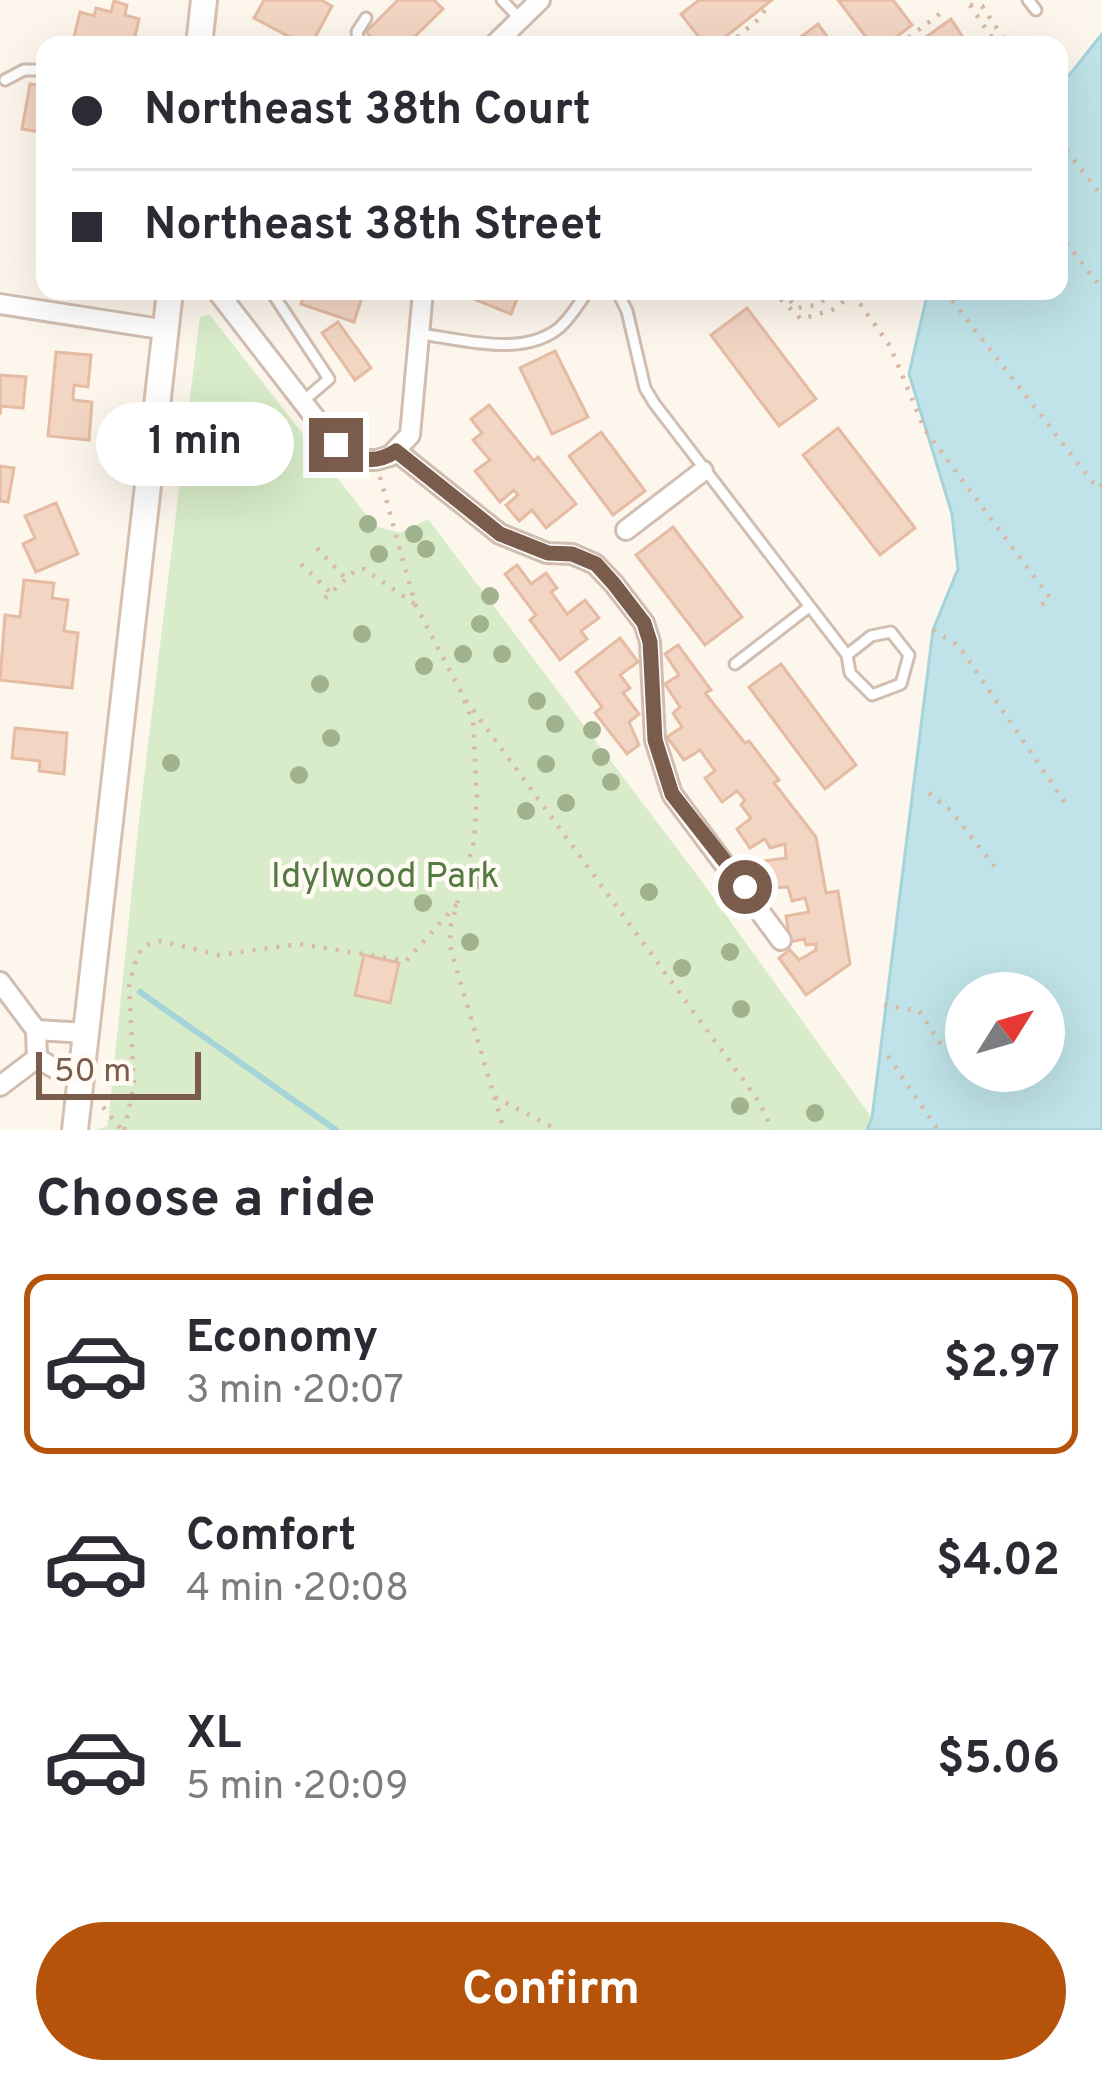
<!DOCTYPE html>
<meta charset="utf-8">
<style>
body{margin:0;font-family:Overpass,sans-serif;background:#f2f2f3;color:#2b2b33;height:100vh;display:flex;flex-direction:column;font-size:45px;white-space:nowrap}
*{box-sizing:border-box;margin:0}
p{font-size:39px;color:#7c7c81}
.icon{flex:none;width:66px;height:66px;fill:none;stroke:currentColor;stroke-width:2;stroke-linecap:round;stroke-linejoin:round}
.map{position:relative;height:1130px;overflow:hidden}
.details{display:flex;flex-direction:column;background:#fff;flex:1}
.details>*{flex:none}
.hud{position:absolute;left:36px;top:36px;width:1032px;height:264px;border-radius:24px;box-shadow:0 12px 48px #0002;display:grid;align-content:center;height:264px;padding:0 36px;background:#fff}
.needle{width:78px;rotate:53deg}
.tools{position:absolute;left:945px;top:972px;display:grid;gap:24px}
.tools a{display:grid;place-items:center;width:120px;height:120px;border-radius:50%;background:#fff;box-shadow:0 12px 48px #0002;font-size:60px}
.scale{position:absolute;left:36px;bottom:30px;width:165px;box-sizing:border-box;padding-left:12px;border:6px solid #7a5c4d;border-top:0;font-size:33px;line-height:42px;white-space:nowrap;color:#7a5c4d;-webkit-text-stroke:9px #fffaf3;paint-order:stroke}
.end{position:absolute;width:54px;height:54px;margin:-27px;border:15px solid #7a5c4d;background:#fff;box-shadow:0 0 0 6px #fff}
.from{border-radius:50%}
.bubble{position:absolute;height:84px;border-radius:42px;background:#fff;box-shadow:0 12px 48px #0002;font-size:39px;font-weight:700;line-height:84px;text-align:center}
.hud b{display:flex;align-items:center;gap:42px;height:114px;font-size:45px}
.hud b+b{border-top:3px solid #e1e1e2}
.hud i{width:30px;height:30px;background:#2b2b33}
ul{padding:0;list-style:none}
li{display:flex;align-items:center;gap:36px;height:180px;margin:0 24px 18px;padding:0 12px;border:6px solid transparent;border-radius:24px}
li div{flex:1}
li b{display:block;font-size:45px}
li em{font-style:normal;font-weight:700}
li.on{border-color:#b45309}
li>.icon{width:108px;height:108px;stroke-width:1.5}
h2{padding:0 36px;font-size:54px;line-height:144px}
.primary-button{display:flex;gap:24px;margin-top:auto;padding:24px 36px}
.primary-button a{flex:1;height:138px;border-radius:72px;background:#b45309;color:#fff;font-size:48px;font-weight:700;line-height:138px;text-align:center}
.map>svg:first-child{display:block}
.green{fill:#d8ecc9}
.water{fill:#bfe3e8;stroke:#a5d3da;stroke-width:3;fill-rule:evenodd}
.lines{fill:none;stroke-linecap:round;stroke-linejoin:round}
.stream{stroke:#a5d3da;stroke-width:6}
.building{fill:#f3d5c3;stroke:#e6bba3;stroke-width:3}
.lane-casing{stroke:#d1beb0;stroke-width:15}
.street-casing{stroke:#d1beb0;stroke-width:24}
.secondary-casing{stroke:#d6c0b0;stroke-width:30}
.path{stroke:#d9b8a5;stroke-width:4.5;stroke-dasharray:3 9;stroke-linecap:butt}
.lane{stroke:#fff;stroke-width:9}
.street{stroke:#fff;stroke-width:18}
.secondary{stroke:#fff;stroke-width:24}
.tree{fill:#a0b28e}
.route{stroke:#7a5c4d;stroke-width:15}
.labels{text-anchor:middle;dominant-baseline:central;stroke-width:9;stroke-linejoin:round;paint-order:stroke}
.park-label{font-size:36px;fill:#537a41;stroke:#fffaf3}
</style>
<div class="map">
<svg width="1102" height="1130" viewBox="0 0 1102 1130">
<rect width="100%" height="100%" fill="#fdf6ec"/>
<polygon class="green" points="209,314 375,526 400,533 428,519 700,879 872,1118 867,1130 96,1130 107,1126 109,1114 140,811 199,324 200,317"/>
<path class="water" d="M1102,34V1130H867L872,1118L933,630L958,569L952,514L909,374L928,291H1059V88ZM966,993H1044V1071H966Z"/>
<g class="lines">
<polyline class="stream" points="140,992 336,1130"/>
</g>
<g class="building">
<polygon points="264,0 321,0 332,6 311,45 305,45 254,18"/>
<polygon points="398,0 434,0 443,9 406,45 379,45 366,32"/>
<polygon points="699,0 772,0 715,45 705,45 681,14"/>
<polygon points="838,0 893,0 912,25 886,45 872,45"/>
<polygon points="114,1 127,5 125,15 139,19 133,45 72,45 80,12 94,16 96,8 111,12"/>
<polygon points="951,19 968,45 915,45"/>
<polygon points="818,24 829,39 822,45 790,45"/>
<polygon points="30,84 45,86 45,133 22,129"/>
<polygon points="305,291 364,291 354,322 301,304"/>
<polygon points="479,291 520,291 511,314 476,300"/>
<polygon points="747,308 816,399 779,426 711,335"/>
<polygon points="338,322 371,368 355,380 322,333"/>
<polygon points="555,351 588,417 552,434 520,368"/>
<polygon points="56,352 91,355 88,387 74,385 73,400 92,402 89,440 48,436"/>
<polygon points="0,375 26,377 23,408 1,406 0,415"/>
<polygon points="489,405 534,461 538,457 576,504 546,528 532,510 519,521 506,505 518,495 514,490 500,502 475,471 490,460 473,440 482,433 471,419"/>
<polygon points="838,428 915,528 880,555 803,455"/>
<polygon points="601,432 645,491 613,515 569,456"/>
<polygon points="0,466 14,468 8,502 0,501"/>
<polygon points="56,503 78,554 36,572 23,544 35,538 25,516"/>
<polygon points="673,527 742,617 705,645 636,555"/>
<polygon points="517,565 531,584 546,573 557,588 551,592 567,614 585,600 599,618 581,631 587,639 560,660 530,620 536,615 505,574"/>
<polygon points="24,580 54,583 52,598 68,600 64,631 78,633 72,688 0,680 5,615 20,617"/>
<polygon points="620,638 638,662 620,675 630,688 623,693 639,714 629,722 639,745 627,754 595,713 602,707 576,672"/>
<polygon points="678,645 711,690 705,693 745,743 749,741 779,780 774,783 816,837 826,893 838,891 850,964 806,995 779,958 790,950 799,960 816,950 816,944 806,945 804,939 790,942 786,916 809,912 805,898 792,901 788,887 768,888 764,861 786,858 785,844 770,848 765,839 750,848 737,829 751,818 741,805 745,800 737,791 722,802 705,778 715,771 700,750 684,760 667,737 682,727 673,713 680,707 665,684 679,675 665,654"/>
<polygon points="781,664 856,765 825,789 749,687"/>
<polygon points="15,728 67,733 64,774 39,771 40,761 12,758"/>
<polygon points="364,955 399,963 390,1003 355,995"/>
</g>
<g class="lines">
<defs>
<g id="lane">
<polyline points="502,0 520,19"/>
<polyline points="1028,0 1036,10"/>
<polyline points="359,45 357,32 366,18"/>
<polyline points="5,80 24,70 45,70"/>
<polyline points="271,291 329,379 302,402"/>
<polyline points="617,291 627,311 645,388 654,403 847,655 850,673 872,695 901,684 909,655 891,632 871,636 847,655"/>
<path d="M420,334C462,339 522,358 559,328C570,319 579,303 588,291"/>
<polyline points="735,664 809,607"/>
</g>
<g id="street">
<polyline points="494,45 540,0"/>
<polyline points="217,291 336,445 361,460 376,460 390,456 410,435 423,291"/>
<polyline points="0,304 167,330"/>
<polyline points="396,451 500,534 547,553 572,554 595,564 614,584 644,623 650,642 655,740 672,794 781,940"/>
<polyline points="626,530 703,471"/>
<polyline points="0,982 36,1030 37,1058"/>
<polyline points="36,1030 87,1033"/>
<polyline points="37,1058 61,1072 81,1074"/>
<polyline points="0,1086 37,1058"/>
</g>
<g id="secondary">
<polyline points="199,45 204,0"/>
<polyline points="75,1130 170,291"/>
</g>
</defs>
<use href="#lane" class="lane-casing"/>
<use href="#street" class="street-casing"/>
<use href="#secondary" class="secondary-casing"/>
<g class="path">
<polyline points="970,5 982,6 1008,45"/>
<polyline points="970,5 997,45"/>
<polyline points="732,43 752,45"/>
<polyline points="728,45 760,18 769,3"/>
<polyline points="899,45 946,9"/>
<polyline points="1059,141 1102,196"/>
<polyline points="1059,233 1102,289"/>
<polyline points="772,291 801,319 832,310 858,291"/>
<polyline points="783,291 796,308 816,305 839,291"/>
<polyline points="945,291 1097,488 1102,485"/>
<polyline points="853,294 890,346 925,430 1050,598 1039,607"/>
<polyline points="380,477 415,604 460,690 473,722 477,797 474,841 450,929 451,950 504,1130"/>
<polyline points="317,548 346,579"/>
<polyline points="301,564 331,593"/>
<polyline points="325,598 356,570 364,569 415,604"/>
<polyline points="933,630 959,646 1068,807"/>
<polyline points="466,700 760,1103 772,1130"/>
<polyline points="929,793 950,810 995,867"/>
<polyline points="884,1005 919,1011 942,1046"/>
<polyline points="888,1056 938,1130"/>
<polyline points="495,1097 558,1130"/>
<polyline points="103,1107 122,1130"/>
<polyline points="124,1130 134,1086 129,984 137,956 145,945 161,941 219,955 299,944 406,961 458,903"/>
</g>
<use href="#lane" class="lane"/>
<use href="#street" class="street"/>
<use href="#secondary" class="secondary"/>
</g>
<g class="tree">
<circle cx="368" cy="524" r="9"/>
<circle cx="414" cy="534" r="9"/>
<circle cx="426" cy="549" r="9"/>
<circle cx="379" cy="554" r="9"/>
<circle cx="490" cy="596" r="9"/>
<circle cx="480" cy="624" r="9"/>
<circle cx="362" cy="634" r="9"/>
<circle cx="463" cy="654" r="9"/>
<circle cx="502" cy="654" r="9"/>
<circle cx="424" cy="666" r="9"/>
<circle cx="320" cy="684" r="9"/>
<circle cx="537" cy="701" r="9"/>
<circle cx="555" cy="724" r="9"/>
<circle cx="592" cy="730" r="9"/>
<circle cx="331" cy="738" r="9"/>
<circle cx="601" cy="757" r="9"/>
<circle cx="171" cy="763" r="9"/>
<circle cx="546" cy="764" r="9"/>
<circle cx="299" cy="775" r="9"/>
<circle cx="611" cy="782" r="9"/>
<circle cx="566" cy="803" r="9"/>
<circle cx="526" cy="811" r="9"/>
<circle cx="484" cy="882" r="9"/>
<circle cx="649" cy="892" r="9"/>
<circle cx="423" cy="903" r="9"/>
<circle cx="470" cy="942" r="9"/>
<circle cx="730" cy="952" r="9"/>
<circle cx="682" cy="968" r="9"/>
<circle cx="741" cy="1009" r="9"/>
<circle cx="740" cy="1106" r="9"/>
<circle cx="815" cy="1113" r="9"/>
</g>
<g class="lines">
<path class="route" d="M336,445C355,461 375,465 396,451L500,534L548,553L572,554L596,564L614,584L644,623L650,642L655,740L672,794L745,887"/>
</g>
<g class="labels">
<g class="park-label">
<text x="385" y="878">Idylwood Park</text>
</g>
</g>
</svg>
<div class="tools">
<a><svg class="needle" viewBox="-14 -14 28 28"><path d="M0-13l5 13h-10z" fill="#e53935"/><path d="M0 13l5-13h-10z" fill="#7c7c81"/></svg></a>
</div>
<div class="scale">50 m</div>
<i class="end from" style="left:745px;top:887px"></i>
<i class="end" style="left:336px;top:445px"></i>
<div class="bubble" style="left:96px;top:402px;width:198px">1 min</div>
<div class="hud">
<b><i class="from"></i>Northeast 38th Court</b>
<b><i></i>Northeast 38th Street</b>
</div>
</div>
<section class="details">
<h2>Choose a ride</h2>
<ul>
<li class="on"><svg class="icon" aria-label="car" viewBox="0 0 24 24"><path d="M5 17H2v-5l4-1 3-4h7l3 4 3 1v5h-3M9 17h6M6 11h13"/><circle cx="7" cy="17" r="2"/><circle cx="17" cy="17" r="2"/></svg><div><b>Economy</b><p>3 min · 20:07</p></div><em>$2.97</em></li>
<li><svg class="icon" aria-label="car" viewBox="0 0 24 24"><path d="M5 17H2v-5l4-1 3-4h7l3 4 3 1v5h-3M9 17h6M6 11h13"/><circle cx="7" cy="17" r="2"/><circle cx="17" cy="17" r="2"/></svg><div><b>Comfort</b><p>4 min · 20:08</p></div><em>$4.02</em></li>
<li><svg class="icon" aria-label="car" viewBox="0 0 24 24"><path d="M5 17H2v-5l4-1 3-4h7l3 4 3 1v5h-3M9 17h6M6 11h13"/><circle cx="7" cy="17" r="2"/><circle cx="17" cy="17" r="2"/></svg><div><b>XL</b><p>5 min · 20:09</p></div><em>$5.06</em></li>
</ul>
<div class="primary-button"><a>Confirm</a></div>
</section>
